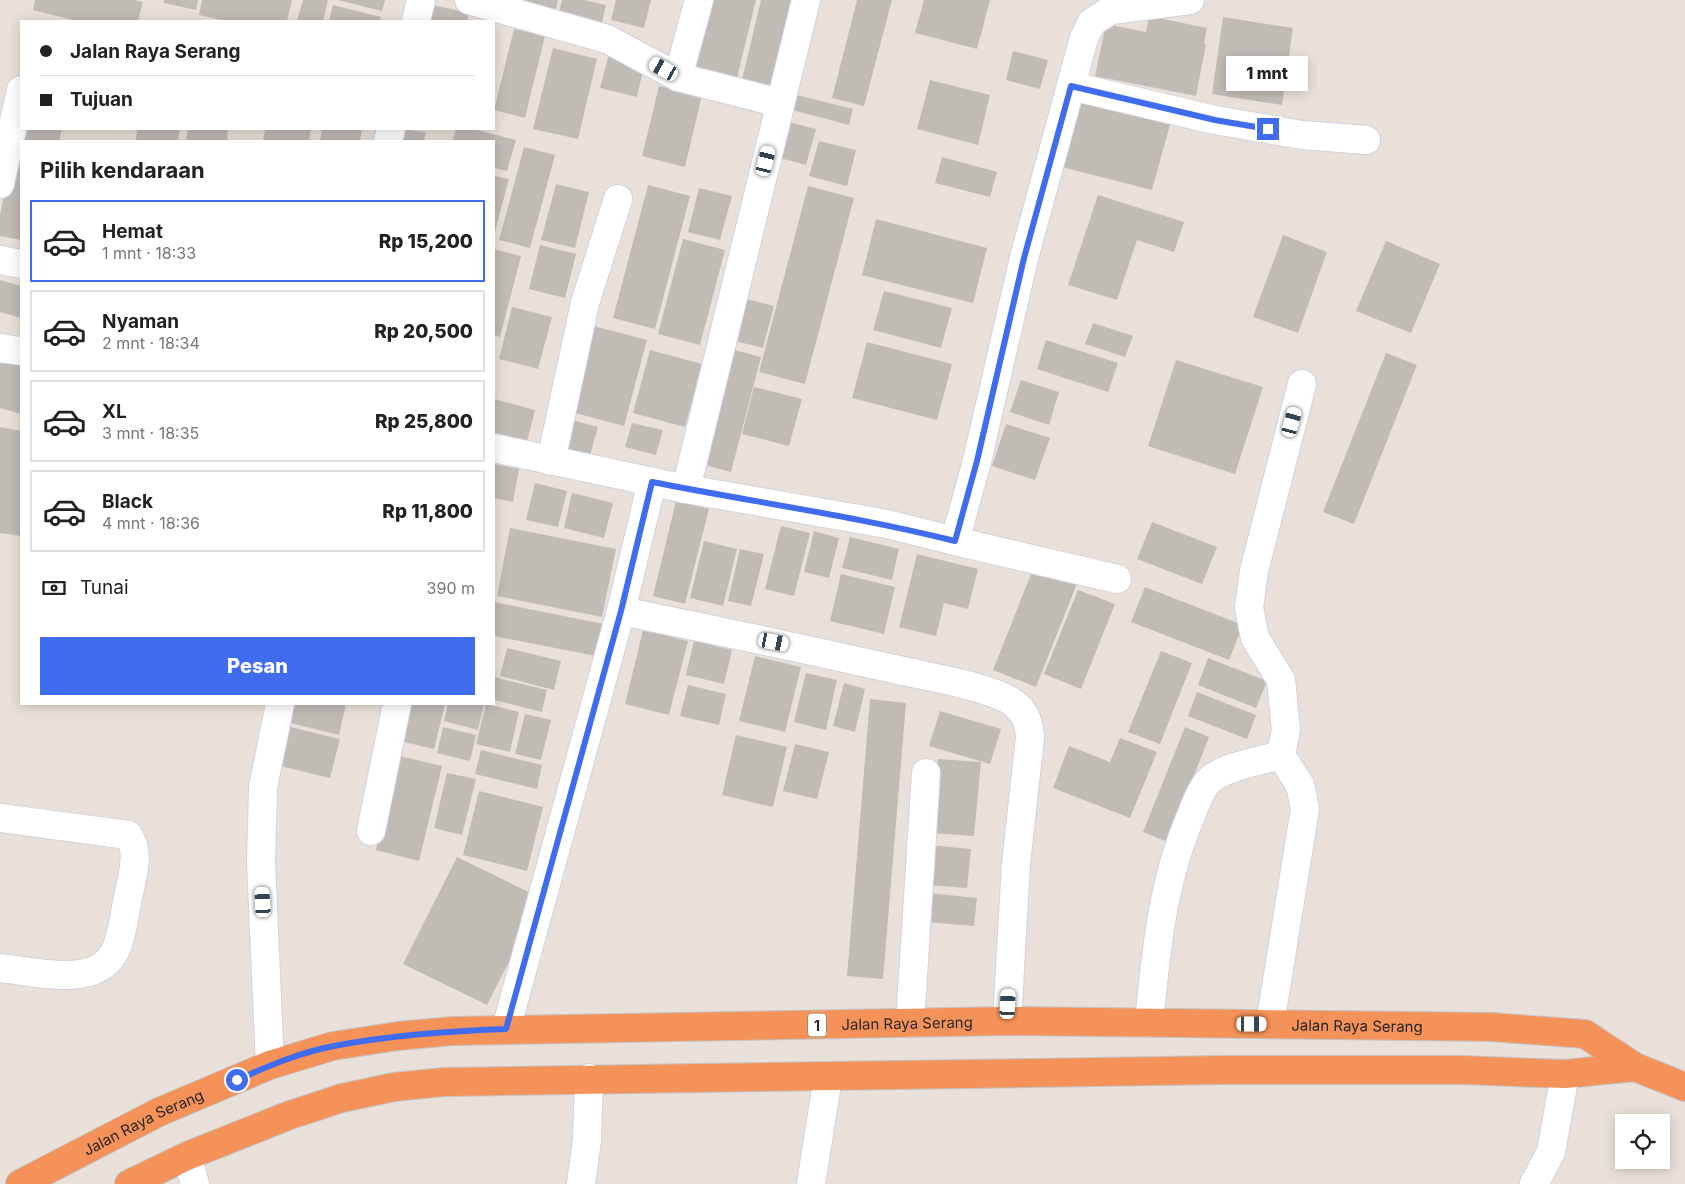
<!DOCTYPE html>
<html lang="id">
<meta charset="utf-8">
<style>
body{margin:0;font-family:Inter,sans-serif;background:#f6f6f6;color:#222;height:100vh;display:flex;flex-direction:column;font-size:19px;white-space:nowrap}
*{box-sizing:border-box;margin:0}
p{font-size:16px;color:#767676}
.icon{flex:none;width:28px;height:28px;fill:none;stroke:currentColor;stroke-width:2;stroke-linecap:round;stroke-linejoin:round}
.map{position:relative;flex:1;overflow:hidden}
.panel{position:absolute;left:20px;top:140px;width:475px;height:565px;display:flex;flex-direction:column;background:#fff;border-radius:0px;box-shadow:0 2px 12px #0003}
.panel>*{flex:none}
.banner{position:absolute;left:20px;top:20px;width:475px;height:110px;border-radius:0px;box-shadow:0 2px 12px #0003;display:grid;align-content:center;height:110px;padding:0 20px;background:#fff}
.controls{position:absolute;left:1615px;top:1114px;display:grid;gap:10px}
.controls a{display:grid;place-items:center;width:55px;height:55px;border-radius:0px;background:#fff;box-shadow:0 2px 12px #0003;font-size:25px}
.end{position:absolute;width:22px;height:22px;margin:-11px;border:6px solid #406cef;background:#fff;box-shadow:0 0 0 2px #fff}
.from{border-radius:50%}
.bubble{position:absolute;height:35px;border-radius:0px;background:#fff;box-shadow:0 2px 12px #0003;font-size:16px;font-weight:800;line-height:35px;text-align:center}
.car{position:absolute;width:15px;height:30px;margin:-15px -8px;border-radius:6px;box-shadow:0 0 4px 1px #0007;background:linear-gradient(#fff 24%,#345 0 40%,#fff 0 76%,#345 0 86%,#fff 0)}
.banner b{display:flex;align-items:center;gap:18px;height:48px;font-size:19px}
.banner b+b{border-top:1px solid #e0e0e0}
.banner i{width:12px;height:12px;background:#222}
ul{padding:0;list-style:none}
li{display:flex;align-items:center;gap:15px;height:82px;margin:0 10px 8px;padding:0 10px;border:2px solid #e0e0e0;border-radius:0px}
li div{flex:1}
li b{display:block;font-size:19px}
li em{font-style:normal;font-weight:800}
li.selected{border-color:#406cef}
li>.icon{width:45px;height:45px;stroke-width:1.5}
h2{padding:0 20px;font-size:22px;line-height:60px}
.pay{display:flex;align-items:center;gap:12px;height:55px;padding:0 20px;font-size:19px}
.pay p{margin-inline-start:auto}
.primary-button{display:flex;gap:10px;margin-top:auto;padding:10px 20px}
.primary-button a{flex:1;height:58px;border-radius:0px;background:#406cef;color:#fff;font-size:20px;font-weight:800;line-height:58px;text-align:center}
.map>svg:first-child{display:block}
.building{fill:#c1bbb6}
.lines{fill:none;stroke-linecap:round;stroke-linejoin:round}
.minor-casing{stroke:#cfd3e0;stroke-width:30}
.highway-casing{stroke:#c3c3c3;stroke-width:30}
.minor{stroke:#fff;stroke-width:28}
.highway{stroke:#f59259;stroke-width:28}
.route{stroke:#406cef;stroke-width:6}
.labels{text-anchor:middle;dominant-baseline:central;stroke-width:4;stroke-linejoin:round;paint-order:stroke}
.shield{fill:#fff;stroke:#686868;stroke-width:1}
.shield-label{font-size:14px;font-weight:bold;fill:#272727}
.street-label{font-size:15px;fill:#272727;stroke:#fff}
</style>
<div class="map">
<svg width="1685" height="1184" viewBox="0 0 1685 1184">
<rect width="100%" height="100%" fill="#e9e1d9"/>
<g class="building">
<polygon points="35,0 134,0 143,2 138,21 77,21 33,10"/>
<polygon points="164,0 198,0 196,10 164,3"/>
<polygon points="202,0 292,0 287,21 227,21 199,15"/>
<polygon points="303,0 328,0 323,21 297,21"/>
<polygon points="338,0 385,0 382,11"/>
<polygon points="521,0 558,0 553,21 518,13"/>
<polygon points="562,0 584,0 606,5 600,31 557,20"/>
<polygon points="616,0 651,0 644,28 611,20"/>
<polygon points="710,0 756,0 737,78 694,69"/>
<polygon points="761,0 801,0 779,93 741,84"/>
<polygon points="857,0 892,0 864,106 832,98"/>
<polygon points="924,0 990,0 977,49 915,33"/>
<polygon points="333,5 381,17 380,21 329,21"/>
<polygon points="433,5 469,13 467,21 429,21"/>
<polygon points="1149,16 1207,28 1204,44 1206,44 1196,96 1095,76 1106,24 1146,32"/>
<polygon points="1223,17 1293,28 1282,105 1212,94"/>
<polygon points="514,29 545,36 525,118 494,110"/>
<polygon points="553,48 597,59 578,139 533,129"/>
<polygon points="1013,51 1048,60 1040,89 1006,80"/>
<polygon points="608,57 644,66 637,97 600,88"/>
<polygon points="930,80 990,95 978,145 917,129"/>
<polygon points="659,86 702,95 685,167 642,156"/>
<polygon points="789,93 853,109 849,125 785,108"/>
<polygon points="1077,97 1171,121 1152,190 1058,166"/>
<polygon points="785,121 816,129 806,165 776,157"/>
<polygon points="26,129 62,129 59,141 23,141"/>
<polygon points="137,129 180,129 178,141 136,141"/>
<polygon points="188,129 228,129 227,141 186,141"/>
<polygon points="265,129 311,129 309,141 263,141"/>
<polygon points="322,129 362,129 360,141 320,141"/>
<polygon points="396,129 426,132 424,141 393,141"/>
<polygon points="456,129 473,129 516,140 507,171 494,168 494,141 452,141"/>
<polygon points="819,141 856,150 847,186 809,176"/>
<polygon points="524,147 555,155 530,248 499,240"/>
<polygon points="942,157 997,172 990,197 935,183"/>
<polygon points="10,165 21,167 21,240 0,236 0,215"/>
<polygon points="494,176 509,179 494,235"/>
<polygon points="556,184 589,192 575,248 541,240"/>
<polygon points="648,185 690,196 655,329 613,318"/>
<polygon points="808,186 854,198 805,384 759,372"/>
<polygon points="699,188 732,196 720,240 688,232"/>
<polygon points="1098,195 1184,222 1174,252 1137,240 1117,300 1068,285"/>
<polygon points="876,219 987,248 973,303 862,275"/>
<polygon points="1283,235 1327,252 1298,333 1253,317"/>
<polygon points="683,239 725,250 700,345 658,334"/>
<polygon points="1386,241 1440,264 1411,333 1356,311"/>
<polygon points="540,245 576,254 565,298 529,289"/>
<polygon points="494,249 521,256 500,337 494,335"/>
<polygon points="0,280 21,286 21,318 0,312"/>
<polygon points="884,291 952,308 941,348 873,330"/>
<polygon points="738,297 774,306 763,348 727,339"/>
<polygon points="512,307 552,317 538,369 499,359"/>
<polygon points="1093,323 1133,336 1125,357 1085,344"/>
<polygon points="586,324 647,340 624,426 564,410"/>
<polygon points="1046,340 1118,363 1108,392 1037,369"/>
<polygon points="867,342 952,364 937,420 852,398"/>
<polygon points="727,348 761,357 731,472 697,463"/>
<polygon points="650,350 702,364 685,427 633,413"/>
<polygon points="1386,353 1417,365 1354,524 1323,512"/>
<polygon points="0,358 21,364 21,414 0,408"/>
<polygon points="1176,360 1263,387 1235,474 1148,446"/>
<polygon points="1021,380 1059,392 1049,425 1010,412"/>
<polygon points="754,387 802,399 789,446 742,434"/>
<polygon points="494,399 535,410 526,446 494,438"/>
<polygon points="564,418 598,427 590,455 557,446"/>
<polygon points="632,423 663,430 656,455 625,447"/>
<polygon points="1006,424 1050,438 1035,480 992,466"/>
<polygon points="0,427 21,431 21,536 0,533"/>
<polygon points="494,464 519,469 513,502 494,498"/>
<polygon points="535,483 567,491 558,527 526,520"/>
<polygon points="572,493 613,503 604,538 564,528"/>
<polygon points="676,501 709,509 685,604 653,596"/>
<polygon points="1152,522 1217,547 1202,584 1137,559"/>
<polygon points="781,526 810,533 794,596 765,589"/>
<polygon points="510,528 616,549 602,617 497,596"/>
<polygon points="814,531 839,538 829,578 804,572"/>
<polygon points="850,537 899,549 892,580 842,568"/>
<polygon points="704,541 737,549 723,606 690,598"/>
<polygon points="740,549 764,554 751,606 728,601"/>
<polygon points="917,554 978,569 968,609 944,603 936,636 899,627"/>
<polygon points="1035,564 1078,581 1036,687 993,670"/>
<polygon points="841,574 895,587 884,634 830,621"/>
<polygon points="1145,587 1243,625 1229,660 1131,622"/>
<polygon points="1078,590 1115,604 1081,689 1044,674"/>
<polygon points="494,602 608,625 601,657 494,636"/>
<polygon points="643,630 688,641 669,715 625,704"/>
<polygon points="694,641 732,650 724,684 686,675"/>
<polygon points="507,648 561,661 554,690 500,676"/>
<polygon points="1161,651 1192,663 1160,744 1128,732"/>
<polygon points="755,656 801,667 785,732 739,721"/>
<polygon points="1208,658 1267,681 1256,708 1198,685"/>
<polygon points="806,673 837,680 826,730 794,722"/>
<polygon points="494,677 547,690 542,712 494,700"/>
<polygon points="844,683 865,689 855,732 833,726"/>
<polygon points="688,685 726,694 719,725 680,716"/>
<polygon points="1197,692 1256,715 1247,739 1188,716"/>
<polygon points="870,699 906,703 883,979 847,976"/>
<polygon points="290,704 346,704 339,735 286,722"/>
<polygon points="400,704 445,704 434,749 391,739"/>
<polygon points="448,704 484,704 478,730 444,721"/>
<polygon points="486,704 519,712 510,752 476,744"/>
<polygon points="940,711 1001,729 990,764 929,746"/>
<polygon points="525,714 551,720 541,760 515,754"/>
<polygon points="286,726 340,739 330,778 276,765"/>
<polygon points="443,727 476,735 470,761 437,753"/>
<polygon points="1185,727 1209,737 1168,842 1143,832"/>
<polygon points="736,735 787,747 773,807 722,795"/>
<polygon points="1120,738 1157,752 1130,818 1053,788 1069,746 1110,762"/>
<polygon points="795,744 829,752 817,799 783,791"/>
<polygon points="481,750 542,765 537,789 475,774"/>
<polygon points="399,756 442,766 419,861 376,850"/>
<polygon points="938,759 981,762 974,836 931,833"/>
<polygon points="447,773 476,779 462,835 434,828"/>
<polygon points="479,791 543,807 527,871 463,855"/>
<polygon points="930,845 971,849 967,888 926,885"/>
<polygon points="457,857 541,898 487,1005 403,964"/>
<polygon points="929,893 977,898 974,926 926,922"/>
</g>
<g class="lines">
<defs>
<g id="minor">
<polyline points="469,0 607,39 678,77 780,103"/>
<polyline points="416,21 421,0"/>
<polyline points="678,77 699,0"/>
<polyline points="1071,86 1215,120 1302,135 1366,140"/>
<polyline points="388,141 391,129"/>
<polyline points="0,184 21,90"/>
<polyline points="0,260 21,264"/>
<polyline points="0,348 21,351"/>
<polyline points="494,448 686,489 887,524 955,541 977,461 1024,258 1084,38 1092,22 1111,10 1190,0"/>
<polyline points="551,461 585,303 618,199"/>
<polyline points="686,489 806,0"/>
<polyline points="955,541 1117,579"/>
<path d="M621,611C715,630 809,650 903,671C930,677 995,688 1015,704C1026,713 1029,724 1030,737L1016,864L1007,1021"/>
<path d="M0,818L128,835C130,839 134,844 134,849C137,862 130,888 127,902C124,918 122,938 114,953C94,989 32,971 0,968"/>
<polyline points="371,831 397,704"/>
<polyline points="910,1023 926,773"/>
<path d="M1149,1023C1156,952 1162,884 1190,818C1195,807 1199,792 1207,783C1219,767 1261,761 1281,755"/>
<polyline points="1270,1024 1305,809 1300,785 1281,755 1286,730 1281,680 1255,638 1249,608 1254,571 1302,384"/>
<polyline points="506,1029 621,611 652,482"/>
<polyline points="270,1065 261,862 263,787 280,704"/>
<polyline points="187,1156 195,1184"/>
<polyline points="581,1184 587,1140 589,1078"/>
<polyline points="811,1184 828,1077"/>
<polyline points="1534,1184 1551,1152 1565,1074"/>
</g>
<g id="highway">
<path id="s1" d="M20,1184L159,1112L270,1065L333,1046L398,1036L453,1031L1007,1021L1491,1027L1585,1034L1635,1067L1685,1087"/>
<polyline points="129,1184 187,1156 290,1115 342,1098 394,1087 444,1082 1222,1070 1462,1070 1565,1074 1635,1067"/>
</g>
</defs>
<use href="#minor" class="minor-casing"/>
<use href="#highway" class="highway-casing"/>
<use href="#minor" class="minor"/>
<use href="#highway" class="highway"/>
</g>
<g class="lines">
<path class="route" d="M237,1080C268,1066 301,1052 334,1046C391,1035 448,1031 506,1029L621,611L652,482C753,502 855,516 955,541L977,461L1024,258L1071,86L1215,120L1268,129"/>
</g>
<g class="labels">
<rect class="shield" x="808" y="1013.5" width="18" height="23" rx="4"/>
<g class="shield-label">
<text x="817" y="1025">1</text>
</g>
<g class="street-label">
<text stroke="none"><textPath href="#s1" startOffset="918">Jalan Raya Serang</textPath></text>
<text stroke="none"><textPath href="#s1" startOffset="1368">Jalan Raya Serang</textPath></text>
<text stroke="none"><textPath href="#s1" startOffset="138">Jalan Raya Serang</textPath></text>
</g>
</g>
</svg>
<div class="controls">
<a><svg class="icon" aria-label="locate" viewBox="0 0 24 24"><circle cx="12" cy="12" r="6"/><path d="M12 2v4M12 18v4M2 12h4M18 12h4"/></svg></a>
</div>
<i class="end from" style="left:237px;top:1080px"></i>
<i class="end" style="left:1268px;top:129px"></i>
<div class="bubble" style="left:1226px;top:56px;width:82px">1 mnt</div>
<i class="car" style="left:664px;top:69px;rotate:299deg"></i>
<i class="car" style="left:766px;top:161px;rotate:14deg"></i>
<i class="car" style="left:1292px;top:422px;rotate:15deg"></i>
<i class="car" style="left:774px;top:642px;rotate:101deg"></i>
<i class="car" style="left:263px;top:902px;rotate:357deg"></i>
<i class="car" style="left:1008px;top:1004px;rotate:3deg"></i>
<i class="car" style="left:1252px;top:1024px;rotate:90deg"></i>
<div class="banner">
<b><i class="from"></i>Jalan Raya Serang</b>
<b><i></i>Tujuan</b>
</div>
<section class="panel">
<h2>Pilih kendaraan</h2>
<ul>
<li class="selected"><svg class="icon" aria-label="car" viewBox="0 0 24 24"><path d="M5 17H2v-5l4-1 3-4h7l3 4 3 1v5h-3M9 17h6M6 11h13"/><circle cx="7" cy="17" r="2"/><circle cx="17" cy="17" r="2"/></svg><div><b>Hemat</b><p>1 mnt · 18:33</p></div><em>Rp 15,200</em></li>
<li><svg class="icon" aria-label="car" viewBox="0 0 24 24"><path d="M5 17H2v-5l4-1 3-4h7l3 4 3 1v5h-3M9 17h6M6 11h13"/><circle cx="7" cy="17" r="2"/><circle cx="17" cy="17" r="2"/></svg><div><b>Nyaman</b><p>2 mnt · 18:34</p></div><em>Rp 20,500</em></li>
<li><svg class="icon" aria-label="car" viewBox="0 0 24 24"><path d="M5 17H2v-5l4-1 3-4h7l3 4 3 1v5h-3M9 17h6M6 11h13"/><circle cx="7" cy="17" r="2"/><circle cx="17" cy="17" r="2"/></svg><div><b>XL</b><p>3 mnt · 18:35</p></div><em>Rp 25,800</em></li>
<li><svg class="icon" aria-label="car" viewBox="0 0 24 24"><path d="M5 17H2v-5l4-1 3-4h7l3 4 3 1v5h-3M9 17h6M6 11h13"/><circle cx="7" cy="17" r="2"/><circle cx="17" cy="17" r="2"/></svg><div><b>Black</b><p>4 mnt · 18:36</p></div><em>Rp 11,800</em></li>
</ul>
<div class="pay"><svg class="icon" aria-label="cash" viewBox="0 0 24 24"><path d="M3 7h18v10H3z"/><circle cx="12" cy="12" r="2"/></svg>Tunai<p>390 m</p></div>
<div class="primary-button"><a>Pesan</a></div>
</section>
</div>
